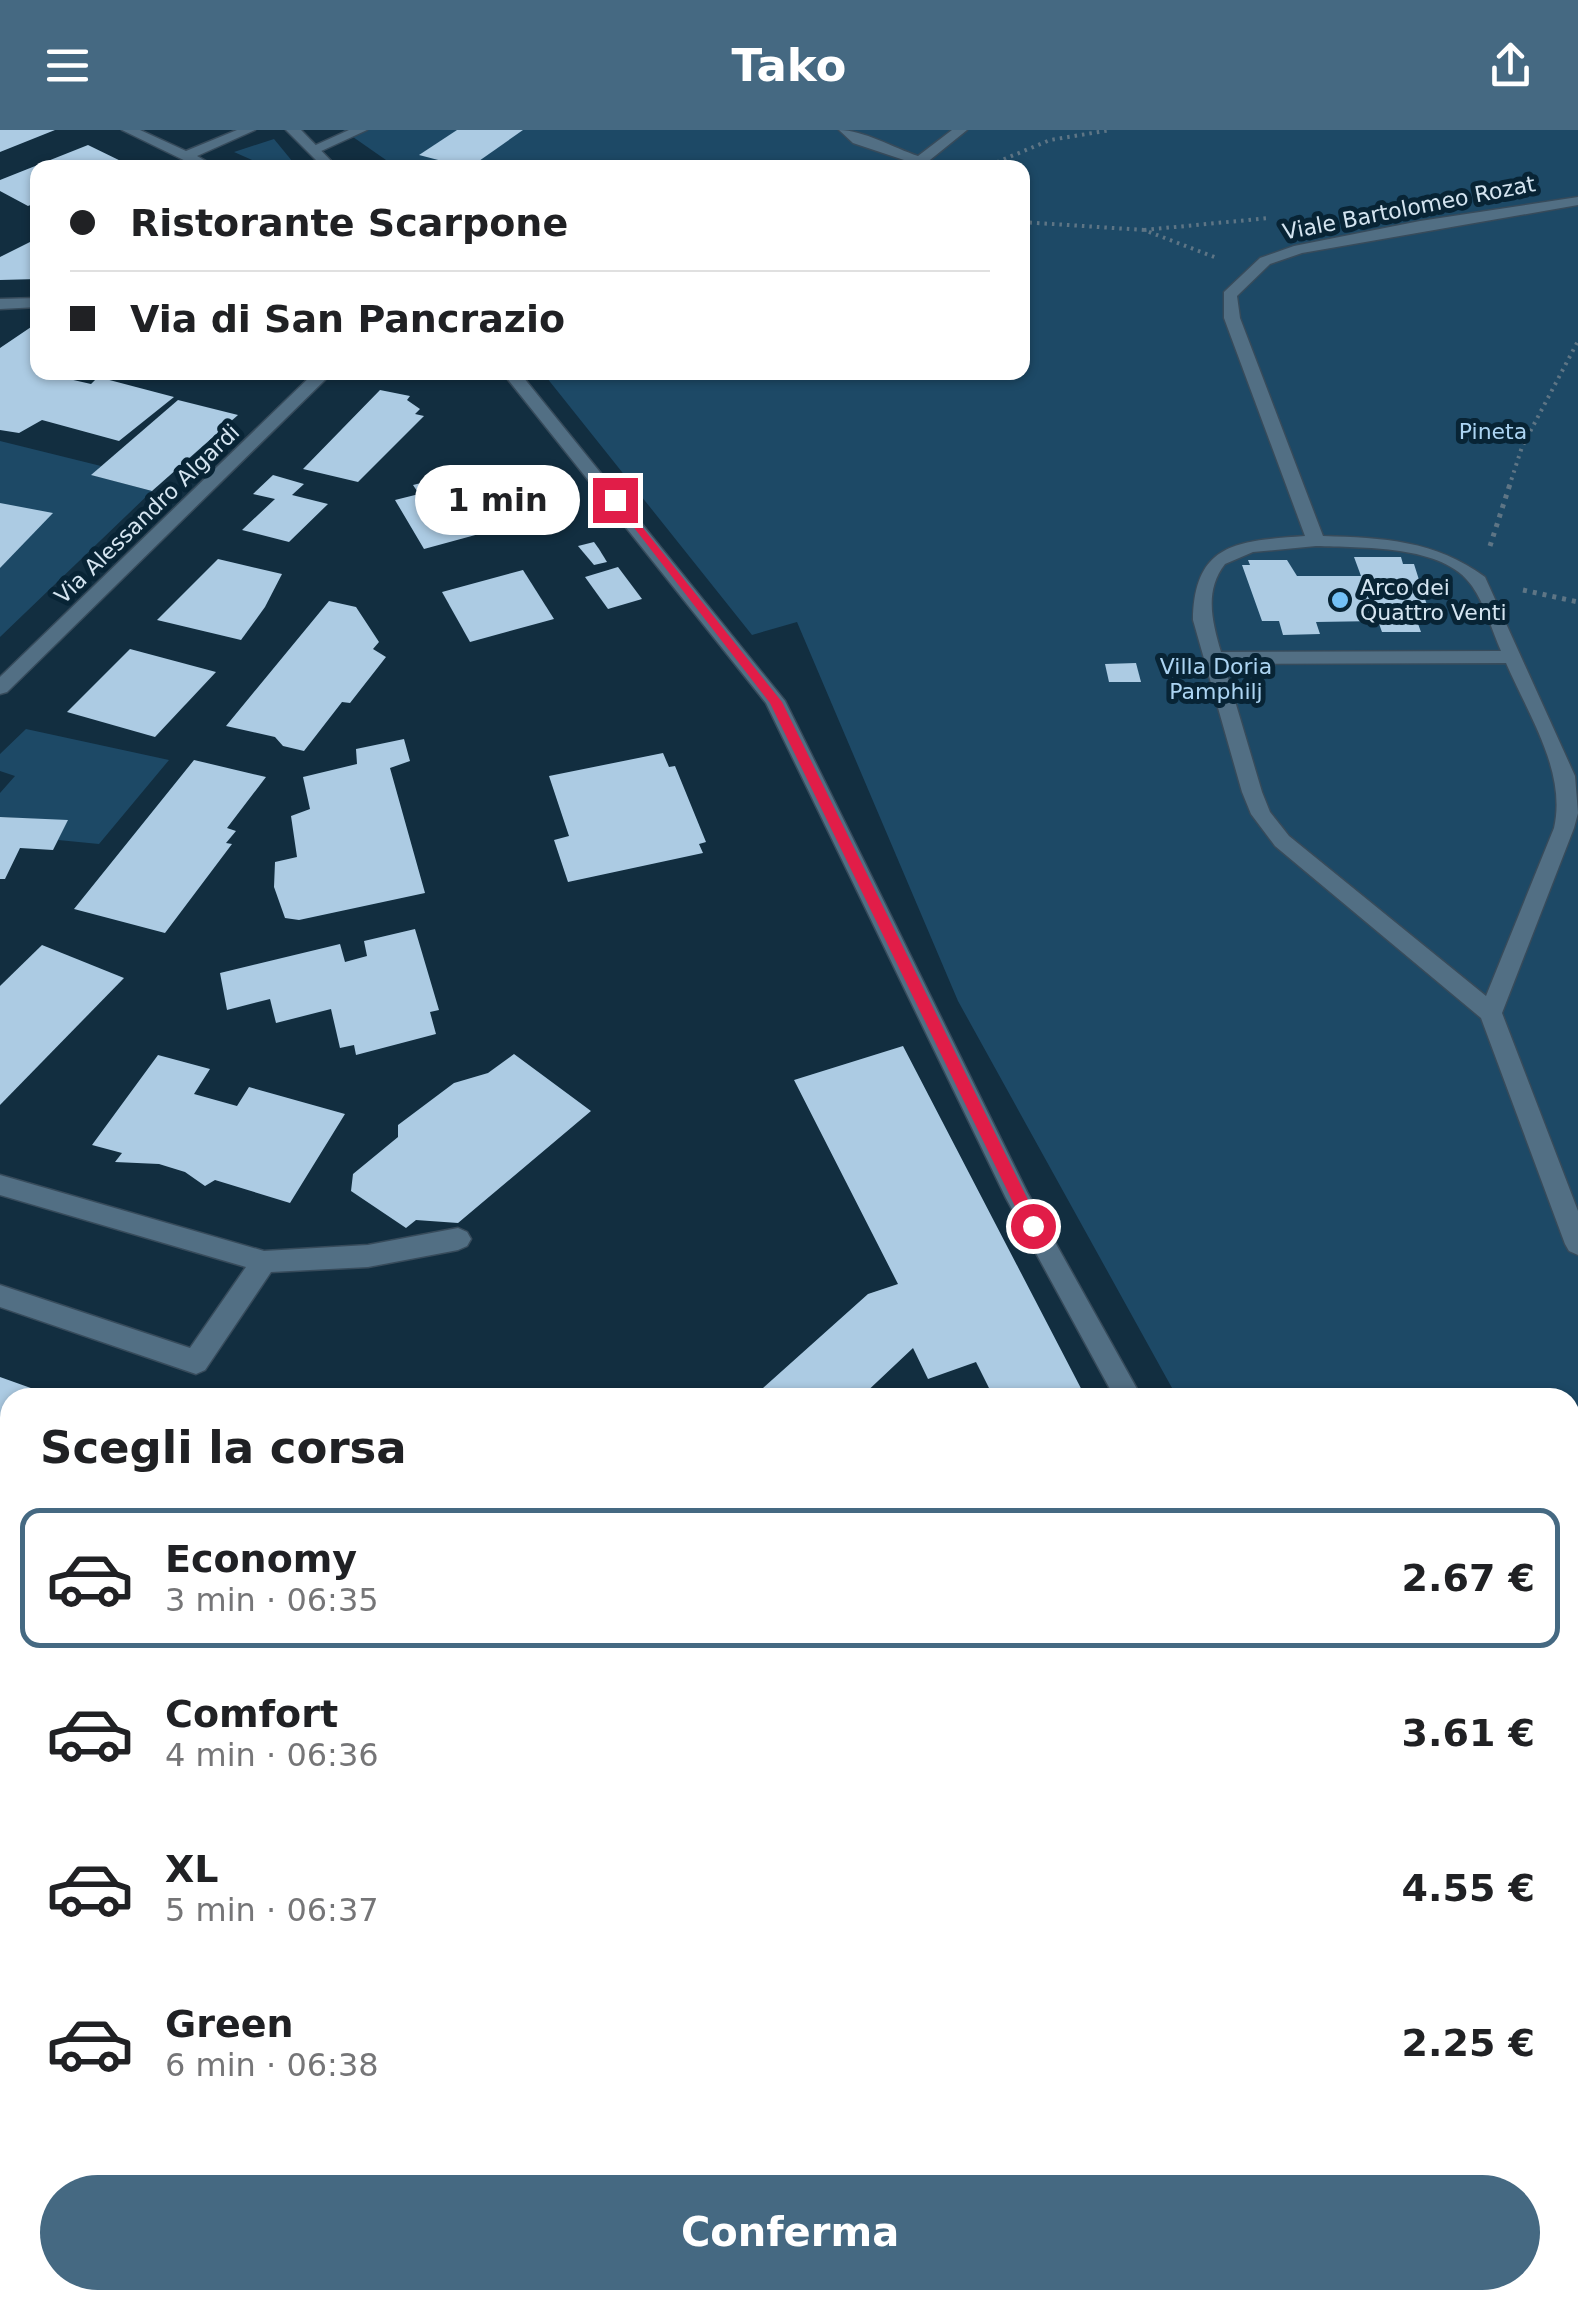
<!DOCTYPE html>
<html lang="it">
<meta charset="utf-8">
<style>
body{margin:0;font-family:"DejaVu Sans",sans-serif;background:#f6f6f6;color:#202124;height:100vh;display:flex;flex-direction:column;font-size:38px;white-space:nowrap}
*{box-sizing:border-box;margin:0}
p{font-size:32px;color:#757577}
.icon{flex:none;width:55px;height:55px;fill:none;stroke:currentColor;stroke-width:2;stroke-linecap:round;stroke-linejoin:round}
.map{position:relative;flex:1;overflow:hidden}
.drawer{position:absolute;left:0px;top:1258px;width:1580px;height:922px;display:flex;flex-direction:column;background:#fff;border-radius:30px 30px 0 0;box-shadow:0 2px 8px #0004}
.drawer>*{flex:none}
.top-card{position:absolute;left:30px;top:30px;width:1000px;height:220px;border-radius:20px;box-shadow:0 2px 8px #0004;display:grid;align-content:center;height:220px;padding:0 40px;background:#fff}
.end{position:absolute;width:45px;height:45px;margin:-22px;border:12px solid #e11d48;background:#fff;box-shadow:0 0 0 5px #fff}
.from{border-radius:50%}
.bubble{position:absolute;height:70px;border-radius:35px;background:#fff;box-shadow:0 2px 8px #0004;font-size:32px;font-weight:600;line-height:70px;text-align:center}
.top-card b{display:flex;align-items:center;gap:35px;height:95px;font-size:38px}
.top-card b+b{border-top:2px solid #e0e0e0}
.top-card i{width:25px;height:25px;background:#202124}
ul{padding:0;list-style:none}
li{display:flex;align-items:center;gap:30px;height:140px;margin:0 20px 15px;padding:0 20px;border:5px solid transparent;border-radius:20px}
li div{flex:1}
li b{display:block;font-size:38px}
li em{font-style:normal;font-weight:600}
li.on{border-color:#456982}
li>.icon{width:90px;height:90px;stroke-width:1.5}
h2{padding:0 40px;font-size:45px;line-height:120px}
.primary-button{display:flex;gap:20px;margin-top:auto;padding:20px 40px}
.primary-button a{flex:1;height:115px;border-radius:60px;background:#456982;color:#fff;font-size:40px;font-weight:600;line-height:115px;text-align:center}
header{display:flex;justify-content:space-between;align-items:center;height:130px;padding:0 40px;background:#456982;color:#fff;font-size:45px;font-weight:600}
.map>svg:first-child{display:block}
.green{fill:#1d4966}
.building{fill:#accbe3}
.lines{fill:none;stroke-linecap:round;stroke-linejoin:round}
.lane-casing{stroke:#374b5b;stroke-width:3}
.street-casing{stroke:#374b5b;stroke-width:3}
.secondary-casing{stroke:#374b5b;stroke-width:3}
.path-far1{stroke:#5e7585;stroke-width:4;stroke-dasharray:2.5 5;stroke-linecap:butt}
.path{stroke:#5e7585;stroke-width:5;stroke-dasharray:4 6;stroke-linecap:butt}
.lane{fill:#526f84;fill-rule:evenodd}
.street{fill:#526f84;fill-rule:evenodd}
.secondary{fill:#526f84;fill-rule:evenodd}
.route{fill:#e11d48}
.poi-dot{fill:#73c0f6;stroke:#082435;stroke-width:4}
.labels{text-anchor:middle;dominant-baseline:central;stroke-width:10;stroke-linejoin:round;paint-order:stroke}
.far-street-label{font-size:22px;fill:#d4e4f0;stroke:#082435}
.far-park-label{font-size:22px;fill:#acd4f2;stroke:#082435}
.far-poi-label{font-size:22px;fill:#d4e4f0;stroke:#082435;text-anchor:start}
</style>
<header><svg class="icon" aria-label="menu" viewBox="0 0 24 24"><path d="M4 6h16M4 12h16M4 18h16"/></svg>Tako<svg class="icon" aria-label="share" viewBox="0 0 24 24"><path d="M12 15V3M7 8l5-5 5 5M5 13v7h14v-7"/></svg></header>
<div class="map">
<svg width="1578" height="2178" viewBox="0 0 1578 2178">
<rect width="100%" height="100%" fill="#122e40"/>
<g class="green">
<polygon points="343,0 1578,0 1578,1942 1570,1929 1570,1268 1177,1267 958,871 797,492 752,505 543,243 1022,242 1022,38 396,37"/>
<polygon points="274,9 297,37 268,37 234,22"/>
<polygon points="0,311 101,336 92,345 152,361 0,507"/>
<polygon points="26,599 169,630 99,714 58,710 67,691 0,687 0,663 15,646 0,641 0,624"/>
</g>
<g class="building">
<polygon points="0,0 55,0 0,22"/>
<polygon points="457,0 523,0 469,38 419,25"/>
<polygon points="88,15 129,35 38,38 38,72 28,76 0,61 0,50"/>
<polygon points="38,108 38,149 0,150 0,127"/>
<polygon points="34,195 38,242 91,254 98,247 174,267 119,311 42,290 19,303 0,300 0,218"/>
<polygon points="380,260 410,266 407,270 420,279 415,284 424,286 358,352 303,339"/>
<polygon points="178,270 238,285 152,361 91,345"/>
<polygon points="461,343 485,382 479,383 490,401 424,419 395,370 419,364 413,355"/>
<polygon points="273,345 304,354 292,365 328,374 289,412 242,400 275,369 253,364"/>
<polygon points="0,373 53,383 0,438"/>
<polygon points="594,412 599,419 607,432 594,435 578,416"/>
<polygon points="1354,427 1401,427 1403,434 1414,434 1432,491 1417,491 1421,502 1382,502 1378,491 1316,492 1320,504 1283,505 1279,491 1262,491 1242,435 1250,435 1248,430 1287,430 1297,446 1361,446"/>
<polygon points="218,429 282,444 265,477 241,510 157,490"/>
<polygon points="618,437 642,469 608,479 585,447"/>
<polygon points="523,440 554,489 470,512 442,462"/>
<polygon points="329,471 356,477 379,512 373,519 386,527 350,573 342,572 304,621 283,616 275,607 226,596"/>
<polygon points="130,519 216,542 155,607 67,582"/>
<polygon points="1136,533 1141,552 1109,552 1105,534"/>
<polygon points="404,609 410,631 390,638 425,763 299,790 285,788 274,757 275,732 297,727 291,686 310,679 303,647 357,634 356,619"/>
<polygon points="663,623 669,637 675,636 706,712 699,714 703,723 568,752 554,710 569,706 549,646"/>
<polygon points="194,630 266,647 227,698 236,701 226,713 232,714 165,803 74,779"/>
<polygon points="0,687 68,690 53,720 20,718 5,749 0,749"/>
<polygon points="415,799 439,880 430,882 436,904 356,925 354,915 340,918 331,879 276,893 270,869 227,880 220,843 340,814 345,832 367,826 364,811"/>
<polygon points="42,815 124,848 0,975 0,856"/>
<polygon points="903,916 1086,1268 994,1268 976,1232 928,1249 913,1218 860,1268 774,1268 763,1258 868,1164 898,1154 794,950"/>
<polygon points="514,924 591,981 458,1093 416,1090 406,1098 351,1061 353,1044 398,1007 398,995 454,953 488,943"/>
<polygon points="158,925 210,939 194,964 237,976 249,957 345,984 290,1073 215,1050 205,1056 185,1042 159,1034 115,1032 122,1023 92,1015"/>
<polygon points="0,1247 56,1267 10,1268 10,1474 0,1477"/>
<polygon points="10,1560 10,1643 0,1650 0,1562"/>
<polygon points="0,1663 10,1666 10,1774 0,1795"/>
<polygon points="1578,1809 1578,1942 1570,1929 1570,1813"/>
<polygon points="10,1957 10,2081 0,2079 0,1981"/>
<polygon points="291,2170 461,2170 459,2178 319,2178"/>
<polygon points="567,2170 788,2170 787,2178 565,2178"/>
<polygon points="910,2170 1127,2170 1131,2178 909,2178"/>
</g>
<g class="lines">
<defs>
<path id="lane" d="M839,0C863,0 894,18 918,26L952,0H967L920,38H905L910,32L853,13Z"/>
<g id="street">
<polygon points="349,0 367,0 319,22 307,19"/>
<path d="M1578,67V75L1302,123L1270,134L1237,166L1240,188L1323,406C1383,408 1435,410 1485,447L1575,646L1578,683L1574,698L1502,883L1578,1081V1125L1569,1121L1565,1114L1481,888L1275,716L1251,684L1242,662L1193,490C1194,411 1240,411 1305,406L1224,188V162L1260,128L1294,116L1420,91ZM1316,416C1360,418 1444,414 1472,456C1485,474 1492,501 1501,521L1221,522C1212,491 1204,461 1225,434L1253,422ZM1506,533C1528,584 1567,642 1554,698L1486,866L1289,706L1270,682L1262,662L1224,534Z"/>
<polygon points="38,168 38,177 0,179 0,169"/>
<polygon points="315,242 333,242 7,562 0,564 0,547"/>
<polygon points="0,1045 264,1121 368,1115 458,1098 467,1102 471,1109 467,1116 458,1120 368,1137 271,1142 205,1240 196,1244 0,1177 0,1155 190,1218 246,1137 0,1065"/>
<polygon points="1238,2170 1274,2170 1277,2178 1241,2178"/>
<polygon points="1457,2170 1494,2170 1497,2178 1460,2178"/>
</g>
<g id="secondary">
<polygon points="122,0 140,0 186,21 237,0 255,0 197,26 218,38 200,38"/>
<polygon points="286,0 301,0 338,38 324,38"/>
<polygon points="502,242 519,242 785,571 1027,1062 1142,1268 1115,1268 1006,1068 766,573"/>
<polygon points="1570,1993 1578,1996 1578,2041 1570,2037"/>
</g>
</defs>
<use href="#lane" class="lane-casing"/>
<use href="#street" class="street-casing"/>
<use href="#secondary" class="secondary-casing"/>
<g class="path-far1">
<polyline points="983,38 1050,10 1111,0"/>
<polyline points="1022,92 1144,100 1217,128"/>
<polyline points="1144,100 1269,88"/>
<polyline points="1509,357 1522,317 1578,211"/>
</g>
<g class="path">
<polyline points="1490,416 1510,354"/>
<polyline points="1523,460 1578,472"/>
</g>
<use href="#lane" class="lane"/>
<use href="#street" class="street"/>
<use href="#secondary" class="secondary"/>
</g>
<polygon class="route" points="611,368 619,368 782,572 1041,1096 1039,1101 1027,1101 770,573"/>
<circle class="poi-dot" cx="1340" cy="470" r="10"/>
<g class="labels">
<g class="far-street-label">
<text transform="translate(1409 78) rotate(-11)">Viale Bartolomeo Rozat</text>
<text transform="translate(147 384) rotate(-44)">Via Alessandro Algardi</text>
</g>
<g class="far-park-label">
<text x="1493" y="301">Pineta</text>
<text x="1216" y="536">Villa Doria<tspan x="1216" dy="25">Pamphilj</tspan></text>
</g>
<g class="far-poi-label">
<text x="1360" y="457">Arco dei<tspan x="1360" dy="25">Quattro Venti</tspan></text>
</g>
</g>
</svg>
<i class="end from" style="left:1033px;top:1096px"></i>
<i class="end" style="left:615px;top:370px"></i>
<div class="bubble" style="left:415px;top:335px;width:165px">1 min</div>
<div class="top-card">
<b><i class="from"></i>Ristorante Scarpone</b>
<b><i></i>Via di San Pancrazio</b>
</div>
<section class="drawer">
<h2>Scegli la corsa</h2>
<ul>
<li class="on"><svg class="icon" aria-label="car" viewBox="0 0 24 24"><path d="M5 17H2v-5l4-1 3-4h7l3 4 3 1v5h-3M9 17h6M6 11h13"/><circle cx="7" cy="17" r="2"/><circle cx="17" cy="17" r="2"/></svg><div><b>Economy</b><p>3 min · 06:35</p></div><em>2.67 €</em></li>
<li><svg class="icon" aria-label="car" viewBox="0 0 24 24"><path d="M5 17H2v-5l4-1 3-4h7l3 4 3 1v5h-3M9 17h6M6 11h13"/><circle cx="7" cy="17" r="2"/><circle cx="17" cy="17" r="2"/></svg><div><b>Comfort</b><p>4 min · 06:36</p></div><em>3.61 €</em></li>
<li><svg class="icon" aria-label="car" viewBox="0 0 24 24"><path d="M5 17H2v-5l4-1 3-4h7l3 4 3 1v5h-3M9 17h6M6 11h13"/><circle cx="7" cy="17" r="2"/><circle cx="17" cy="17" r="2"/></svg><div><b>XL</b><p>5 min · 06:37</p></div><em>4.55 €</em></li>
<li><svg class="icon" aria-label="car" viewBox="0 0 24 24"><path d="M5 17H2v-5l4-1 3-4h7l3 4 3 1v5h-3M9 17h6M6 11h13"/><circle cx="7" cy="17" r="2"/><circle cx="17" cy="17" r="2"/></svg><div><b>Green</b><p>6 min · 06:38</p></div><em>2.25 €</em></li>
</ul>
<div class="primary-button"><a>Conferma</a></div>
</section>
</div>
